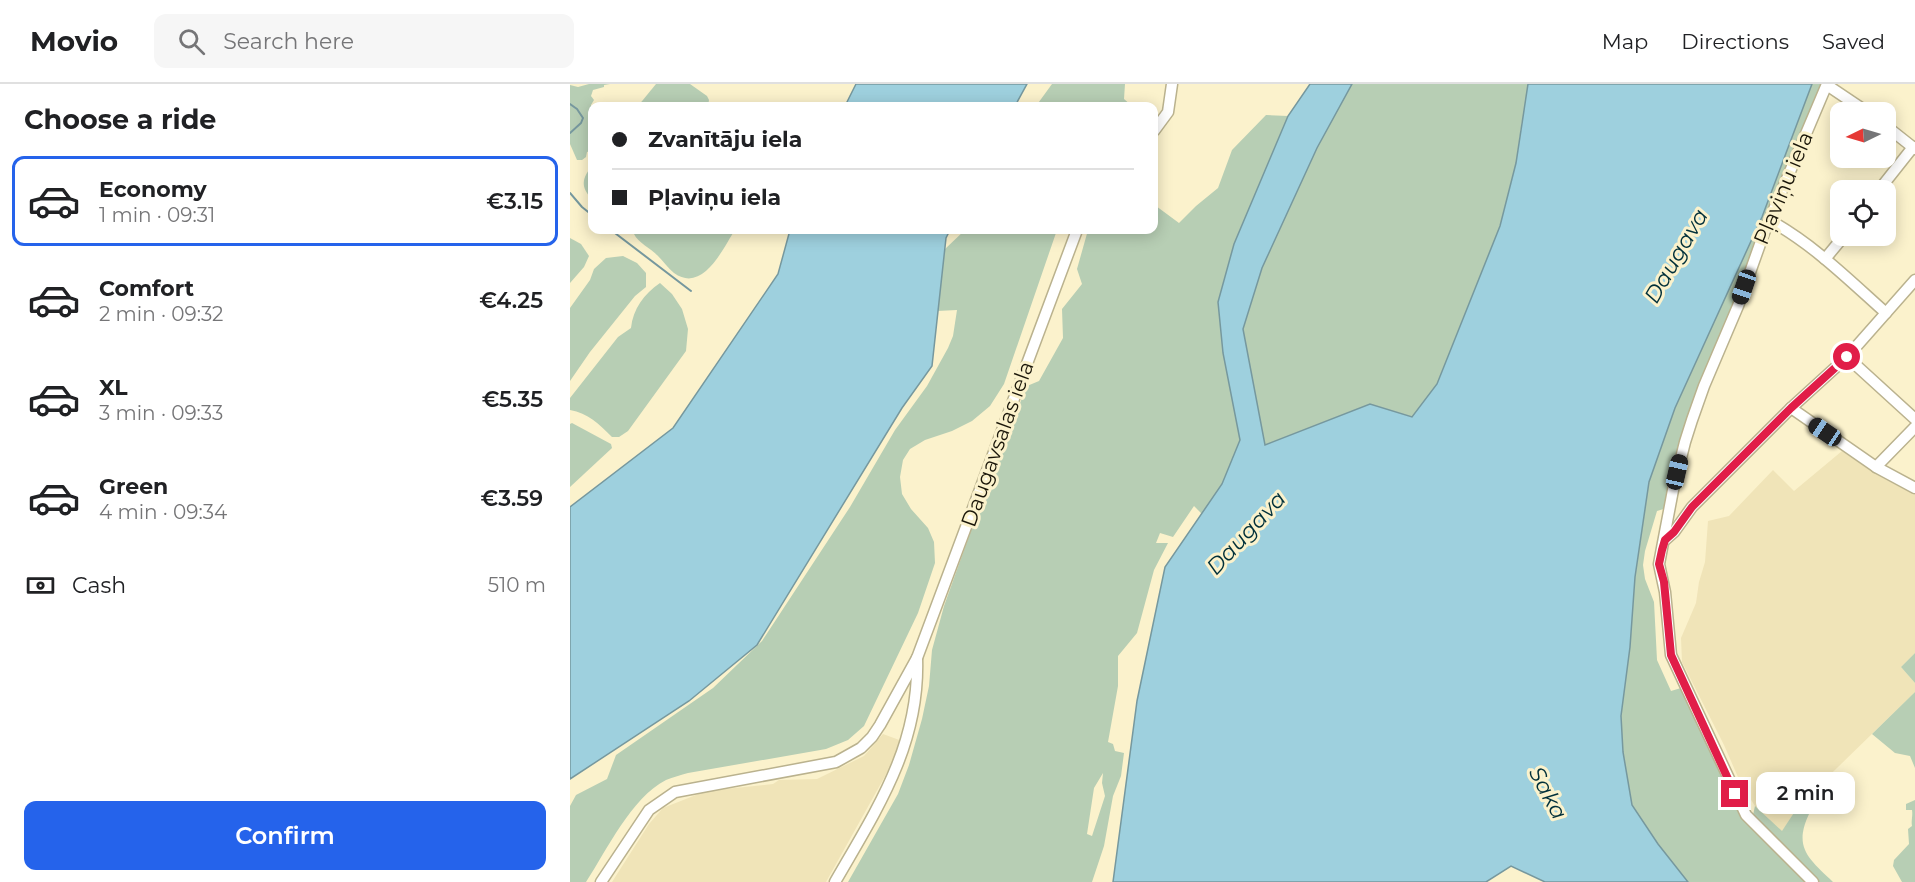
<!DOCTYPE html>
<meta charset="utf-8">
<style>
body{margin:0;font-family:Montserrat,sans-serif;background:#f6f6f6;color:#202124;height:100vh;display:flex;flex-direction:column;font-size:22px;white-space:nowrap}
*{box-sizing:border-box;margin:0}
p{font-size:20px;color:#757577}
.icon{flex:none;width:33px;height:33px;fill:none;stroke:currentColor;stroke-width:2;stroke-linecap:round;stroke-linejoin:round}
.map{position:relative;flex:1;overflow:hidden}
.details{display:flex;flex-direction:column;background:#fff;width:570px}
.details>*{flex:none}
.guide{position:absolute;left:18px;top:18px;width:570px;height:132px;border-radius:12px;box-shadow:0 3px 15px #0003;display:grid;align-content:center;height:132px;padding:0 24px;background:#fff}
.needle{width:39px;rotate:265deg}
.tools{position:absolute;left:1260px;top:18px;display:grid;gap:12px}
.tools a{display:grid;place-items:center;width:66px;height:66px;border-radius:12px;background:#fff;box-shadow:0 3px 15px #0003;font-size:30px}
.end{position:absolute;width:27px;height:27px;margin:-14px;border:8px solid #e11d48;background:#fff;box-shadow:0 0 0 3px #fff}
.from{border-radius:50%}
.bubble{position:absolute;height:42px;border-radius:12px;background:#fff;box-shadow:0 3px 15px #0003;font-size:20px;font-weight:600;line-height:42px;text-align:center}
.car{position:absolute;width:18px;height:36px;margin:-18px -9px;border-radius:8px;box-shadow:0 0 4px 2px #0007;background:linear-gradient(#222 24%,#8ab4d8 0 40%,#222 0 76%,#8ab4d8 0 86%,#222 0)}
.guide b{display:flex;align-items:center;gap:21px;height:57px;font-size:22px}
.guide b+b{border-top:2px solid #e0e0e0}
.guide i{width:15px;height:15px;background:#202124}
ul{padding:0;list-style:none}
li{display:flex;align-items:center;gap:18px;height:90px;margin:0 12px 9px;padding:0 12px;border:3px solid transparent;border-radius:12px}
li div{flex:1}
li b{display:block;font-size:22px}
li em{font-style:normal;font-weight:600}
li.on{border-color:#2563eb}
li>.icon{width:54px;height:54px;stroke-width:1.5}
h2{padding:0 24px;font-size:27px;line-height:72px}
.pay{display:flex;align-items:center;gap:15px;height:66px;padding:0 24px;font-size:22px}
.pay p{margin-inline-start:auto}
.action{display:flex;gap:12px;margin-top:auto;padding:12px 24px}
.action a{flex:1;height:69px;border-radius:12px;background:#2563eb;color:#fff;font-size:24px;font-weight:600;line-height:69px;text-align:center}
header{display:flex;align-items:center;gap:36px;box-sizing:border-box;height:84px;padding:0 30px;background:#fff;border-bottom:2px solid #e0e0e0}
header strong{font-size:28px}
nav{display:flex;gap:33px;margin-inline-start:auto;font-size:21px}
.search{width:420px;height:54px;background:#f6f6f6;display:flex;align-items:center;gap:15px;box-sizing:border-box;padding:0 21px;border-radius:12px;color:#757577;font-size:22px}
main{display:flex;flex:1;min-height:0}
.map>svg:first-child{display:block}
.built{fill:#f0e4b8}
.green{fill:#b7ceb4;fill-rule:evenodd}
.water{fill:#9ed0de;stroke:#76989e;stroke-width:1.5}
.lines{fill:none;stroke-linecap:round;stroke-linejoin:round}
.stream{stroke:#76989e;stroke-width:2}
.minor-casing{stroke:#bab28e;stroke-width:13}
.minor{stroke:#fff;stroke-width:10}
.route{stroke:#e11d48;stroke-width:8}
.labels{text-anchor:middle;dominant-baseline:central;stroke-width:6;stroke-linejoin:round;paint-order:stroke}
.street-label{font-size:21px;fill:#191508;stroke:#fbf2cc}
.water-label{font-size:22px;font-style:italic;fill:#00303a;stroke:#fbf2cc}
</style>
<header>
<strong>Movio</strong>
<div class="search"><svg class="icon" aria-label="search" viewBox="0 0 24 24"><circle cx="10" cy="10" r="6"/><path d="M15 15l6 6"/></svg>Search here</div>
<nav><a>Map</a><a>Directions</a><a>Saved</a></nav>
</header>
<main>
<section class="details">
<h2>Choose a ride</h2>
<ul>
<li class="on"><svg class="icon" aria-label="car" viewBox="0 0 24 24"><path d="M5 17H2v-5l4-1 3-4h7l3 4 3 1v5h-3M9 17h6M6 11h13"/><circle cx="7" cy="17" r="2"/><circle cx="17" cy="17" r="2"/></svg><div><b>Economy</b><p>1 min · 09:31</p></div><em>€3.15</em></li>
<li><svg class="icon" aria-label="car" viewBox="0 0 24 24"><path d="M5 17H2v-5l4-1 3-4h7l3 4 3 1v5h-3M9 17h6M6 11h13"/><circle cx="7" cy="17" r="2"/><circle cx="17" cy="17" r="2"/></svg><div><b>Comfort</b><p>2 min · 09:32</p></div><em>€4.25</em></li>
<li><svg class="icon" aria-label="car" viewBox="0 0 24 24"><path d="M5 17H2v-5l4-1 3-4h7l3 4 3 1v5h-3M9 17h6M6 11h13"/><circle cx="7" cy="17" r="2"/><circle cx="17" cy="17" r="2"/></svg><div><b>XL</b><p>3 min · 09:33</p></div><em>€5.35</em></li>
<li><svg class="icon" aria-label="car" viewBox="0 0 24 24"><path d="M5 17H2v-5l4-1 3-4h7l3 4 3 1v5h-3M9 17h6M6 11h13"/><circle cx="7" cy="17" r="2"/><circle cx="17" cy="17" r="2"/></svg><div><b>Green</b><p>4 min · 09:34</p></div><em>€3.59</em></li>
</ul>
<div class="pay"><svg class="icon" aria-label="cash" viewBox="0 0 24 24"><path d="M3 7h18v10H3z"/><circle cx="12" cy="12" r="2"/></svg>Cash<p>510 m</p></div>
<div class="action"><a>Confirm</a></div>
</section>
<div class="map">
<svg width="1345" height="798" viewBox="0 0 1345 798">
<rect width="100%" height="100%" fill="#fbf2cc"/>
<g class="built">
<polygon points="1272,367 1309,392 1345,411 1345,569 1331,583 1345,599 1345,608 1229,721 1212,748 1185,722 1171,700 1154,661 1112,578 1111,554 1126,519 1129,498 1135,478 1138,437 1159,432 1203,386 1224,407"/>
<polygon points="313,650 332,657 319,685 256,798 42,798 79,740 93,724 136,707 203,700 209,696 247,695 294,672"/>
</g>
<g class="green">
<polygon points="19,0 40,0 34,1 34,3 23,6 21,12 24,16 21,21 22,62 21,67 17,68 16,73 12,76 7,76 0,60 0,1 8,3"/>
<polygon points="86,0 120,0 137,12 139,16 138,22 68,22"/>
<polygon points="482,0 555,0 554,15 562,22 466,22"/>
<path d="M740,0H1142L952,37L946,79L930,142L867,300L842,333L800,320L657,388L652,400L632,430L624,422L603,453L590,449L586,459H598L584,486L567,549L548,572V602L538,658L543,660L545,667L554,669L551,692L543,712L534,762L522,798H278L328,710L339,681L352,635L359,602L362,566L374,522L422,388L457,302L469,297L493,254L492,225L512,200L507,185L518,146H584V122H586L609,139L626,122L648,104L662,66L696,31L718,32ZM533,689L532,699L535,712L522,752L517,750L524,704Z"/>
<polygon points="1242,0 1253,0 1159,233 1097,424 1087,427 1075,467 1073,481 1075,495 1084,518 1087,576 1101,607 1111,604 1162,709 1239,798 1118,798 1088,760 1062,721 1053,668 1051,632 1060,563 1065,493 1079,398 1105,324 1192,133"/>
<path d="M22,82V115C10,103 12,94 22,82Z"/>
<path d="M69,146H165C153,164 133,210 104,189C98,184 93,177 88,172C81,164 68,159 64,150Z"/>
<path d="M395,146H487L434,300L420,322L402,337L382,347L355,356L340,365L333,376L330,393L332,410L341,425L358,444L364,458L365,479L348,529L294,642L278,656L256,665L118,689C111,691 103,693 96,696C61,714 37,766 16,798H0V722L6,711L37,695L46,671L143,604L192,557L280,423L325,346L357,302L378,264L383,252L387,226L367,227L375,165Z"/>
<polygon points="0,154 11,160 19,172 14,183 0,199"/>
<polygon points="53,172 67,179 76,189 76,203 65,212 20,268 0,297 0,224 20,196 24,185 36,174"/>
<path d="M90,199L102,210L112,225L118,245L116,267L58,347L49,353H42C29,340 18,329 0,326V314L48,253L61,244C63,225 74,210 90,199Z"/>
<polygon points="2,339 41,360 42,364 0,403 0,340"/>
<polygon points="1345,569 1345,599 1331,583"/>
<polygon points="1345,608 1345,684 1340,672 1325,669 1302,650"/>
<path d="M1259,692C1256,699 1254,707 1251,714C1248,720 1242,724 1239,730C1223,764 1239,775 1263,798H1247L1183,731L1185,722L1212,747L1229,721Z"/>
<path d="M1345,716V798H1332L1323,782L1324,776L1339,760L1338,745L1342,742C1341,736 1343,732 1342,726H1336V720Z"/>
</g>
<g class="water">
<polygon points="286,0 457,0 445,22 275,22"/>
<polygon points="740,0 782,0 747,64 692,184 673,245 695,361 800,320 842,333 867,300 930,142 946,79 958,0 1242,0 1192,133 1105,324 1079,398 1065,493 1060,563 1051,632 1053,668 1062,721 1088,760 1118,798 975,798 941,782 916,798 543,798 567,617 595,483 652,400 670,356 653,269 648,218 664,160 718,32"/>
<polygon points="220,146 380,146 376,154 362,282 332,324 187,561 119,617 0,695 0,423 103,344 208,190"/>
</g>
<g class="lines">
<g class="stream">
<polyline points="0,20 7,25 13,34 11,39 0,49"/>
<polyline points="0,109 12,123 22,131"/>
<polyline points="41,146 121,207"/>
</g>
<defs>
<g id="minor">
<polyline points="1257,1 1297,28"/>
<polyline points="1316,42 1345,65"/>
<polyline points="584,47 598,28 602,0"/>
<polyline points="1309,106 1343,63"/>
<path d="M1199,136C1243,160 1279,196 1316,229"/>
<polyline points="1255,175 1274,152"/>
<polyline points="1277,273 1345,335"/>
<polyline points="1221,324 1306,383 1345,404"/>
<polyline points="1306,383 1345,343"/>
<polyline points="1095,456 1104,448 1122,423 1221,324 1277,273 1345,196"/>
<polyline points="31,798 79,726 105,708 266,678 291,664 302,653 310,641 347,574"/>
<path d="M265,798C307,725 350,661 347,574L507,146"/>
<polyline points="1243,798 1176,731 1101,571 1095,508 1089,480 1103,406 1115,358 1122,336 1134,302 1168,222 1194,149 1257,0"/>
</g>
</defs>
<use href="#minor" class="minor-casing"/>
<use href="#minor" class="minor"/>
</g>
<g class="lines">
<polyline class="route" points="1165,710 1101,571 1094,498 1089,480 1092,466 1095,456 1104,448 1122,423 1221,324 1277,273"/>
</g>
<g class="labels">
<g class="street-label">
<text transform="translate(1213 104) rotate(-67)">Pļaviņu iela</text>
<text transform="translate(427 360) rotate(-70)">Daugavsalas iela</text>
</g>
<g class="water-label">
<text transform="translate(1106 172) rotate(-60)">Daugava</text>
<text transform="translate(676 449) rotate(-47)">Daugava</text>
<text transform="translate(978 709) rotate(62)">Saka</text>
</g>
</g>
</svg>
<div class="tools">
<a><svg class="needle" viewBox="-14 -14 28 28"><path d="M0-13l5 13h-10z" fill="#e53935"/><path d="M0 13l5-13h-10z" fill="#757577"/></svg></a>
<a><svg class="icon" aria-label="locate" viewBox="0 0 24 24"><circle cx="12" cy="12" r="6"/><path d="M12 2v4M12 18v4M2 12h4M18 12h4"/></svg></a>
</div>
<i class="end from" style="left:1277px;top:273px"></i>
<i class="end" style="left:1165px;top:710px"></i>
<div class="bubble" style="left:1186px;top:688px;width:99px">2 min</div>
<i class="car" style="left:1174px;top:203px;rotate:199deg"></i>
<i class="car" style="left:1255px;top:348px;rotate:304deg"></i>
<i class="car" style="left:1107px;top:388px;rotate:13deg"></i>
<div class="guide">
<b><i class="from"></i>Zvanītāju iela</b>
<b><i></i>Pļaviņu iela</b>
</div>
</div>
</main>
